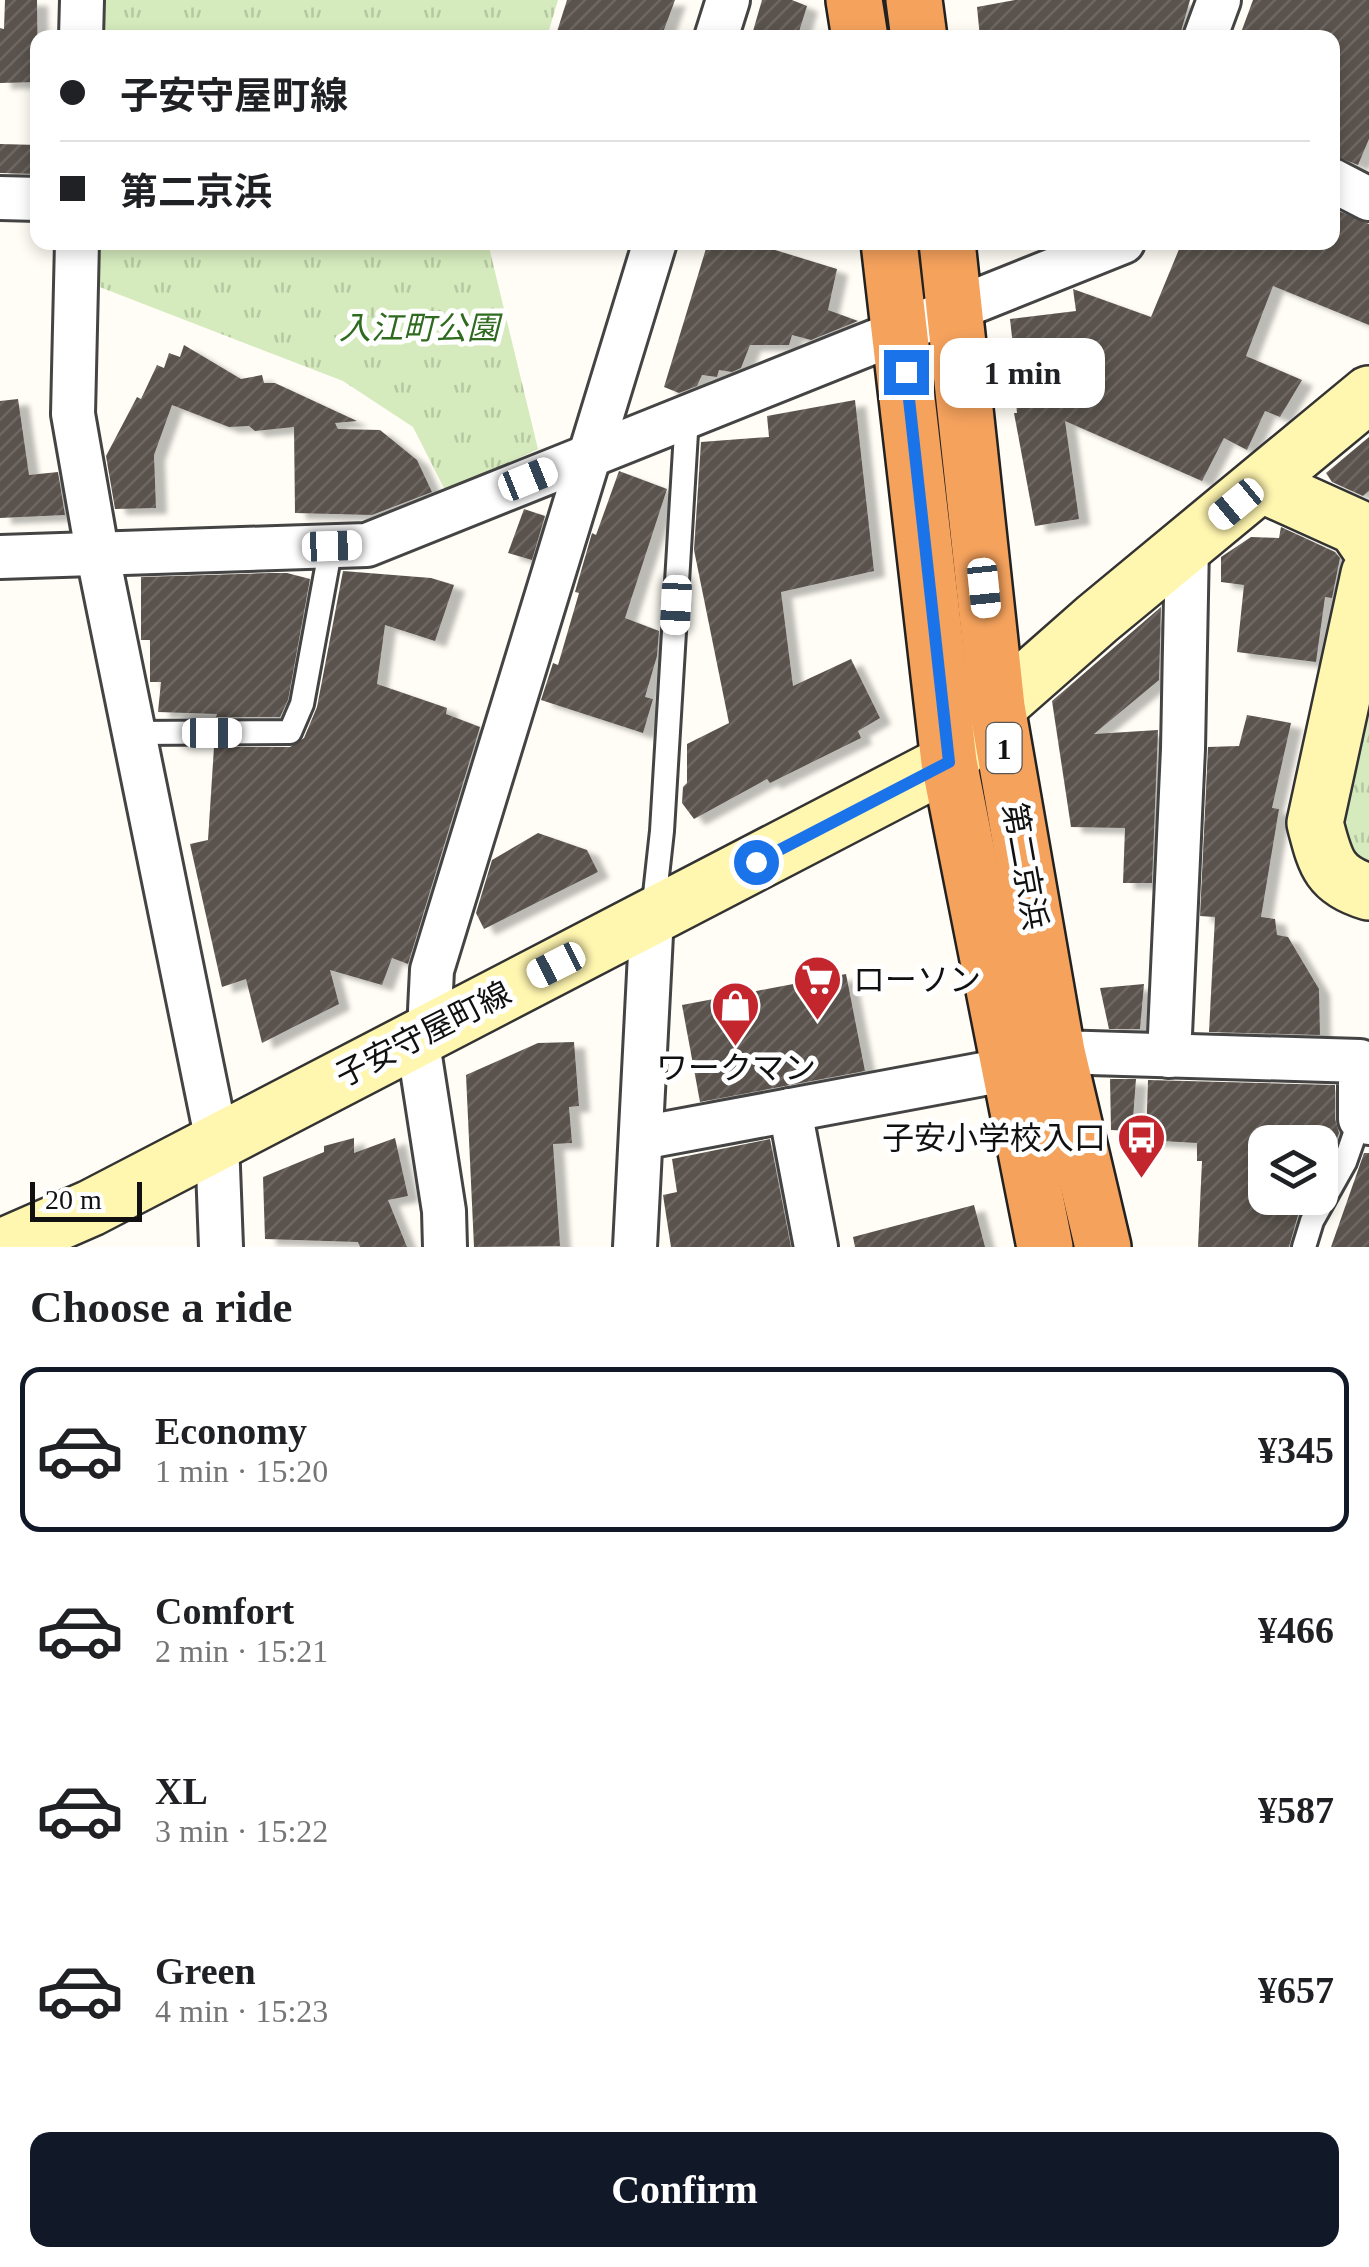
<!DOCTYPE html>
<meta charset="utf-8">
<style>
body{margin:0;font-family:"Times New Roman","Noto Sans JP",serif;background:#f6f6f6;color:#202124;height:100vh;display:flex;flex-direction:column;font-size:38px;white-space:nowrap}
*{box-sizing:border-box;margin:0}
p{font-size:32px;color:#757577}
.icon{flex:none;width:55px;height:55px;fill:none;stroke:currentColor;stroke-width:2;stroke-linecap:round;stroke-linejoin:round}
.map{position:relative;height:1247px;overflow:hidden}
.drawer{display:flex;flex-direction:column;background:#fff;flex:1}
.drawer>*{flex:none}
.top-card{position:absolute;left:30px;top:30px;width:1310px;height:220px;border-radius:20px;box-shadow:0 5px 15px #0003;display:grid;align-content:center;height:220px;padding:0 30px;background:#fff}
.tools{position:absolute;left:1248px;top:1125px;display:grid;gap:20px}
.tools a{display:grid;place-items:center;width:90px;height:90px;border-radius:20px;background:#fff;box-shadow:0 5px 15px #0003;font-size:50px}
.scale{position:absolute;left:30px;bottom:25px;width:112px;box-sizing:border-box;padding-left:10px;border:5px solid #111;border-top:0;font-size:28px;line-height:35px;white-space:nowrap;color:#111;-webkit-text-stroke:8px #fff;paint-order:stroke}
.end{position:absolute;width:45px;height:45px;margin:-22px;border:12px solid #1a73e8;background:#fff;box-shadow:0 0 0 5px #fff}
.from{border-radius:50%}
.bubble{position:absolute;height:70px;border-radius:20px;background:#fff;box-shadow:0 5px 15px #0003;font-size:32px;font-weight:800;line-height:70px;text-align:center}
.car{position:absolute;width:30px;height:60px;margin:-30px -15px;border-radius:12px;box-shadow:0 0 8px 2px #0007;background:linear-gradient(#fff 24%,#345 0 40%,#fff 0 76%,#345 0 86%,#fff 0)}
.top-card b{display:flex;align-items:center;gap:35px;height:95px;font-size:38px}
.top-card b+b{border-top:2px solid #e0e0e0}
.top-card i{width:25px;height:25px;background:#202124}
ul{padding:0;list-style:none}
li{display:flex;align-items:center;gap:30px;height:165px;margin:0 20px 15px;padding:0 10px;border:5px solid transparent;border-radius:20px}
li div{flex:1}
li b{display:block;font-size:38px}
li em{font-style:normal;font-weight:800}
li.on{border-color:#111827}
li>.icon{width:90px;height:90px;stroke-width:1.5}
h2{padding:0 30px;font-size:45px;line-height:120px}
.action{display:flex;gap:20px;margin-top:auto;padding:20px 30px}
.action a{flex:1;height:115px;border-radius:20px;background:#111827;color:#fff;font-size:40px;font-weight:800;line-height:115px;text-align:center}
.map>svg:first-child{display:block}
.park{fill:url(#park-tufts)}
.building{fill:url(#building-hatch);filter:url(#shadow)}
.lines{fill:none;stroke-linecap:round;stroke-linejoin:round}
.lane-casing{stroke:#444;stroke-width:28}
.street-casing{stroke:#444;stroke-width:48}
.secondary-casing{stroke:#333;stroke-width:60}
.highway-casing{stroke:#222;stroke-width:60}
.lane{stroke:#fff;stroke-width:22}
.street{stroke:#fff;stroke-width:42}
.secondary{stroke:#fff6b0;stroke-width:55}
.highway{stroke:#f5a25d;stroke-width:55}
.route{stroke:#1a73e8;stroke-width:12}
.labels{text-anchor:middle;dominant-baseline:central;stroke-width:10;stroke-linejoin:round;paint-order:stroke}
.shield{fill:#fff;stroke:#585858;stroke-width:2.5}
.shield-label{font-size:30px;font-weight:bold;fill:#111}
.park-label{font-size:32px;font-style:italic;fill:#2f6b1f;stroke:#fff}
.street-label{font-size:32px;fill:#111;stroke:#fff}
.poi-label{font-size:32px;fill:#111;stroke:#fff;text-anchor:start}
</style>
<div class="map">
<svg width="1369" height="1247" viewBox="0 0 1369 1247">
<defs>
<pattern id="park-tufts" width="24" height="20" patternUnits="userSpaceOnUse" patternTransform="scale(2.5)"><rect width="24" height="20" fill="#d5ebbd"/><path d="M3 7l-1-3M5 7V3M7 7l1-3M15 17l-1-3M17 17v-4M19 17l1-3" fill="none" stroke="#b6c8a1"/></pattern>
<pattern id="building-hatch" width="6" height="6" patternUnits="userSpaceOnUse" patternTransform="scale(2.5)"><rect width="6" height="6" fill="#5a524d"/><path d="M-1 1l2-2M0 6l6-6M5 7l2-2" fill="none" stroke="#6d6662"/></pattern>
<filter id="shadow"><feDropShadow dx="11" dy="6" stdDeviation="2.5" flood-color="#0004"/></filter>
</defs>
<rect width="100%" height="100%" fill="#fffdf5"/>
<g class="park">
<polygon points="97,0 558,0 547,37 97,38"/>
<polygon points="97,243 488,243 538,449 446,492 413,427 343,381 97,286"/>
<path d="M1369,702V865C1320,843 1359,740 1369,702Z"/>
</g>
<g class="building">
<polygon points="5,0 37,0 38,82 0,83 0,28 4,29"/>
<polygon points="567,0 675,0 661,38 555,38"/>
<polygon points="762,0 792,0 807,6 797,38 751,38"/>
<polygon points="1015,0 1190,0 1179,38 980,38 977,7"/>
<polygon points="1253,0 1369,0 1369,139 1358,165 1332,155 1332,38 1239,38"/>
<polygon points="0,144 38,145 38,174 0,173"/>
<polygon points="1332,208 1369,224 1369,325 1273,286 1246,356 1302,380 1280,417 1265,411 1247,450 1224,438 1202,481 1065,421 1079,519 1035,526 1014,413 1017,413 1013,373 1016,373 1010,319 1076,311 1073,289 1151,317 1182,242 1332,242"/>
<polygon points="708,242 749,242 837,269 828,310 858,321 811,340 792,335 789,345 750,345 741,368 732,372 719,370 717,377 702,375 697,386 679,393 664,387"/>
<polygon points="184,345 241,379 262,375 264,383 275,383 357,421 335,423 338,429 380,430 417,460 432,492 372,515 295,513 294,427 255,431 249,426 229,427 172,405 154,455 156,508 115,509 106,456 137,397 141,399 157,365 164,368 169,353 180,357"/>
<polygon points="18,399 29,475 58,472 65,515 0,518 0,401"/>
<polygon points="855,400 874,571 781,592 793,686 851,659 880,718 858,731 861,738 770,783 767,779 694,819 682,803 683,787 687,783 687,744 729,723 694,550 701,442 769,437 767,416"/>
<polygon points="1369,437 1369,491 1363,496 1332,482 1326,473"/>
<polygon points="619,471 667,489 625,618 659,631 657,656 645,697 653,699 643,733 541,700 553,663 558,665 579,593 575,592 592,533 596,535"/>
<polygon points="524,509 545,516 532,560 508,553"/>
<polygon points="1281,527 1335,552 1340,558 1332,598 1325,597 1316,662 1237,652 1244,585 1221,582 1221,557 1251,537 1279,538"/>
<polygon points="343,571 431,578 454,585 435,641 385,625 377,684 447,708 446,714 480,727 408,964 392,958 382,985 330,970 339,1004 262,1043 246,979 222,987 190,844 208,840 214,747 290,747 304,738 317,707"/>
<polygon points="270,573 287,573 310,579 288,700 280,717 216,717 217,714 158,712 161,682 150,682 150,640 141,640 141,577"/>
<polygon points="1161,607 1159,680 1094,734 1158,730 1152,883 1123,883 1125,828 1071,827 1052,701"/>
<polygon points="1247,715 1291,723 1272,808 1279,809 1261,917 1275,919 1277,935 1288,937 1319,989 1320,1035 1209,1032 1215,917 1200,916 1208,747 1239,746"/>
<polygon points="538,833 587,850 598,872 484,929 476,913 492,860"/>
<polygon points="846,974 865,1071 700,1102 682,1005"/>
<polygon points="1144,984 1140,1029 1109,1029 1100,988"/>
<polygon points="574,1042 579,1106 569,1107 572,1143 553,1144 560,1246 474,1247 466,1075 538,1043"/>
<polygon points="1110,1079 1136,1079 1132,1131 1111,1130"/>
<polygon points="1148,1080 1335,1085 1335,1119 1339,1133 1336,1142 1265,1142 1265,1198 1298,1198 1298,1215 1289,1247 1198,1247 1202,1161 1197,1161 1197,1143 1146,1140"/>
<polygon points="354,1138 354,1153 395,1138 408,1196 388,1200 407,1247 360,1247 358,1242 265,1239 263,1177 324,1152 324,1146"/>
<polygon points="770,1139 791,1247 671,1247 663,1195 677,1192 672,1159"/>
<polygon points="1364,1153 1369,1153 1369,1247 1331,1247"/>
<polygon points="974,1205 985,1247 855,1247 853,1237"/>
</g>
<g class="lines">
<defs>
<g id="lane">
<polyline points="134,733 290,732 302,704 331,546"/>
<polyline points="653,912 662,831 687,416"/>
<polyline points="1304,1247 1312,1221 1345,1162 1360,1119"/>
</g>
<g id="street">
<polyline points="81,38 82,0"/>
<polyline points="716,38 728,0"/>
<polyline points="1205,38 1219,0"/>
<polyline points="1332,180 1369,199"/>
<polyline points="0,198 38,199"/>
<polyline points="77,242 73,414 97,551 217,1141 221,1247"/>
<polyline points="0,557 367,545 1123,242"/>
<polyline points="429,1030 432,970 655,242"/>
<polyline points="417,1037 444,1211 445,1247"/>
<polyline points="1057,1052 1360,1061 1360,1119 1369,1123"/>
<polyline points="1169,1056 1183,749 1187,545"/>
<polyline points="790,1110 816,1247"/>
<polyline points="641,1138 1010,1069"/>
<polyline points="635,1247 652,915"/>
</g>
<g id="secondary">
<polyline points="1261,484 1356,527 1369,546"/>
<path d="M1369,574L1315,823C1325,861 1328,880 1369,892"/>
<polyline points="2,1247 91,1208 949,762 997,707 1097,619 1369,394"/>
</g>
<g id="highway">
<polyline points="854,0 860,38"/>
<polyline points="914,0 919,38"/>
<polyline points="889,242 949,762 1045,1247"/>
<polyline points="947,242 997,707 1057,1052 1103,1247"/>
</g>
</defs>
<use href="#lane" class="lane-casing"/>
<use href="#street" class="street-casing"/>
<use href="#secondary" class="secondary-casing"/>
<use href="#highway" class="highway-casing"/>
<use href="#lane" class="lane"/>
<use href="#street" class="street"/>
<use href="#secondary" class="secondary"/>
<use href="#highway" class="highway"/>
</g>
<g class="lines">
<polyline class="route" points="756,862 949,762 906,372"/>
</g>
<defs>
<symbol id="supermarket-pin" viewBox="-11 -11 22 30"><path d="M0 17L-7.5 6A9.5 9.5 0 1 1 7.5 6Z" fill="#c4262e" stroke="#fff"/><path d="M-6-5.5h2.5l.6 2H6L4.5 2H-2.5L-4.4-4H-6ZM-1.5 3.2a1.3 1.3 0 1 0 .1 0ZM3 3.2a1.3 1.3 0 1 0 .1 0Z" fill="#fff"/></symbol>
<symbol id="shop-pin" viewBox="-11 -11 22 30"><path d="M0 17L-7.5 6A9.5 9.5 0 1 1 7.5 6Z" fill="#c4262e" stroke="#fff"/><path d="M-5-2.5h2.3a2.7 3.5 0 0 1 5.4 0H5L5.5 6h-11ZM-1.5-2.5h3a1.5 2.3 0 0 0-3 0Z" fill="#fff"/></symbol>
<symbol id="bus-pin" viewBox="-11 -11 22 30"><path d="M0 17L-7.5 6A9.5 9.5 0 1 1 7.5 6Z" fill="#c4262e" stroke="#fff"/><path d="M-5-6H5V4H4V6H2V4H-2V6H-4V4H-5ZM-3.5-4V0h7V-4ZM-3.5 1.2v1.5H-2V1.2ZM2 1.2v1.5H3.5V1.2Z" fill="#fff"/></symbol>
</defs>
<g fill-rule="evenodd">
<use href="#supermarket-pin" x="790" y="952" width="55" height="75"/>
<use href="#shop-pin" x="708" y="978" width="55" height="75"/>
<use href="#bus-pin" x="1114" y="1110" width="55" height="75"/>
</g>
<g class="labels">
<rect class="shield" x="986.5" y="723" width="35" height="50" rx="8"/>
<g class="shield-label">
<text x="1004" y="748">1</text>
</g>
<g class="park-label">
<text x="419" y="328">入江町公園</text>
</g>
<g class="street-label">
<text transform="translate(1025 866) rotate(80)">第二京浜</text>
<text transform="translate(423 1034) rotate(-27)">子安守屋町線</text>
</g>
<g class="poi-label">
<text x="853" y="980">ローソン</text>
<text x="736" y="1068" text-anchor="middle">ワークマン</text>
<text x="1106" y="1138" text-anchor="end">子安小学校入口</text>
</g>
</g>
</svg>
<div class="tools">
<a><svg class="icon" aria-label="layers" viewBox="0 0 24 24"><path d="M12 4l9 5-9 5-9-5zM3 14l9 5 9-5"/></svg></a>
</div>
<div class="scale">20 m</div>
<i class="end from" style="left:756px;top:862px"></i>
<i class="end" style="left:906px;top:372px"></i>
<div class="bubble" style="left:940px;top:338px;width:165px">1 min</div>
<i class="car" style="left:528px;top:479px;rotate:68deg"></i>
<i class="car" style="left:1236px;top:504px;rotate:230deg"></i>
<i class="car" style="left:332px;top:546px;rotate:88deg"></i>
<i class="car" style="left:984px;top:588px;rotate:174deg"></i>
<i class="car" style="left:676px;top:605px;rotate:183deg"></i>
<i class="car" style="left:212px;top:733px;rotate:90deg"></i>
<i class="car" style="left:556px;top:965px;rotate:243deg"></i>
<div class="top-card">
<b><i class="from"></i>子安守屋町線</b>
<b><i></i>第二京浜</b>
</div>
</div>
<section class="drawer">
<h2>Choose a ride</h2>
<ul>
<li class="on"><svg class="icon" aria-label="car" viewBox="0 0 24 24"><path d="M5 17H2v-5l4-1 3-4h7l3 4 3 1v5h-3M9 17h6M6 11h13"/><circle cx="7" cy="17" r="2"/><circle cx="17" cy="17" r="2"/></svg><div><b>Economy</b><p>1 min · 15:20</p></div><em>¥345</em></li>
<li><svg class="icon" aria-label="car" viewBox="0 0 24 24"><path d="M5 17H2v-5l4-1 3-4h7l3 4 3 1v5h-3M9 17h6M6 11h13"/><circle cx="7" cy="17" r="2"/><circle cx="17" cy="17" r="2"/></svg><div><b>Comfort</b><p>2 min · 15:21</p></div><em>¥466</em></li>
<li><svg class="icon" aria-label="car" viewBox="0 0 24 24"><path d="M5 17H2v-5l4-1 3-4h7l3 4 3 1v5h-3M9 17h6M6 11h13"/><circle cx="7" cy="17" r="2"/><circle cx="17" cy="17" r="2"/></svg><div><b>XL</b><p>3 min · 15:22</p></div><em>¥587</em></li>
<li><svg class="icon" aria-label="car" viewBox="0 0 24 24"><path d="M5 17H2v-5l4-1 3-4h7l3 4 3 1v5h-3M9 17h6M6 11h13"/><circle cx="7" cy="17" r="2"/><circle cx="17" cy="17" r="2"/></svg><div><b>Green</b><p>4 min · 15:23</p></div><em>¥657</em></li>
</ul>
<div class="action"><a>Confirm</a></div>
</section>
